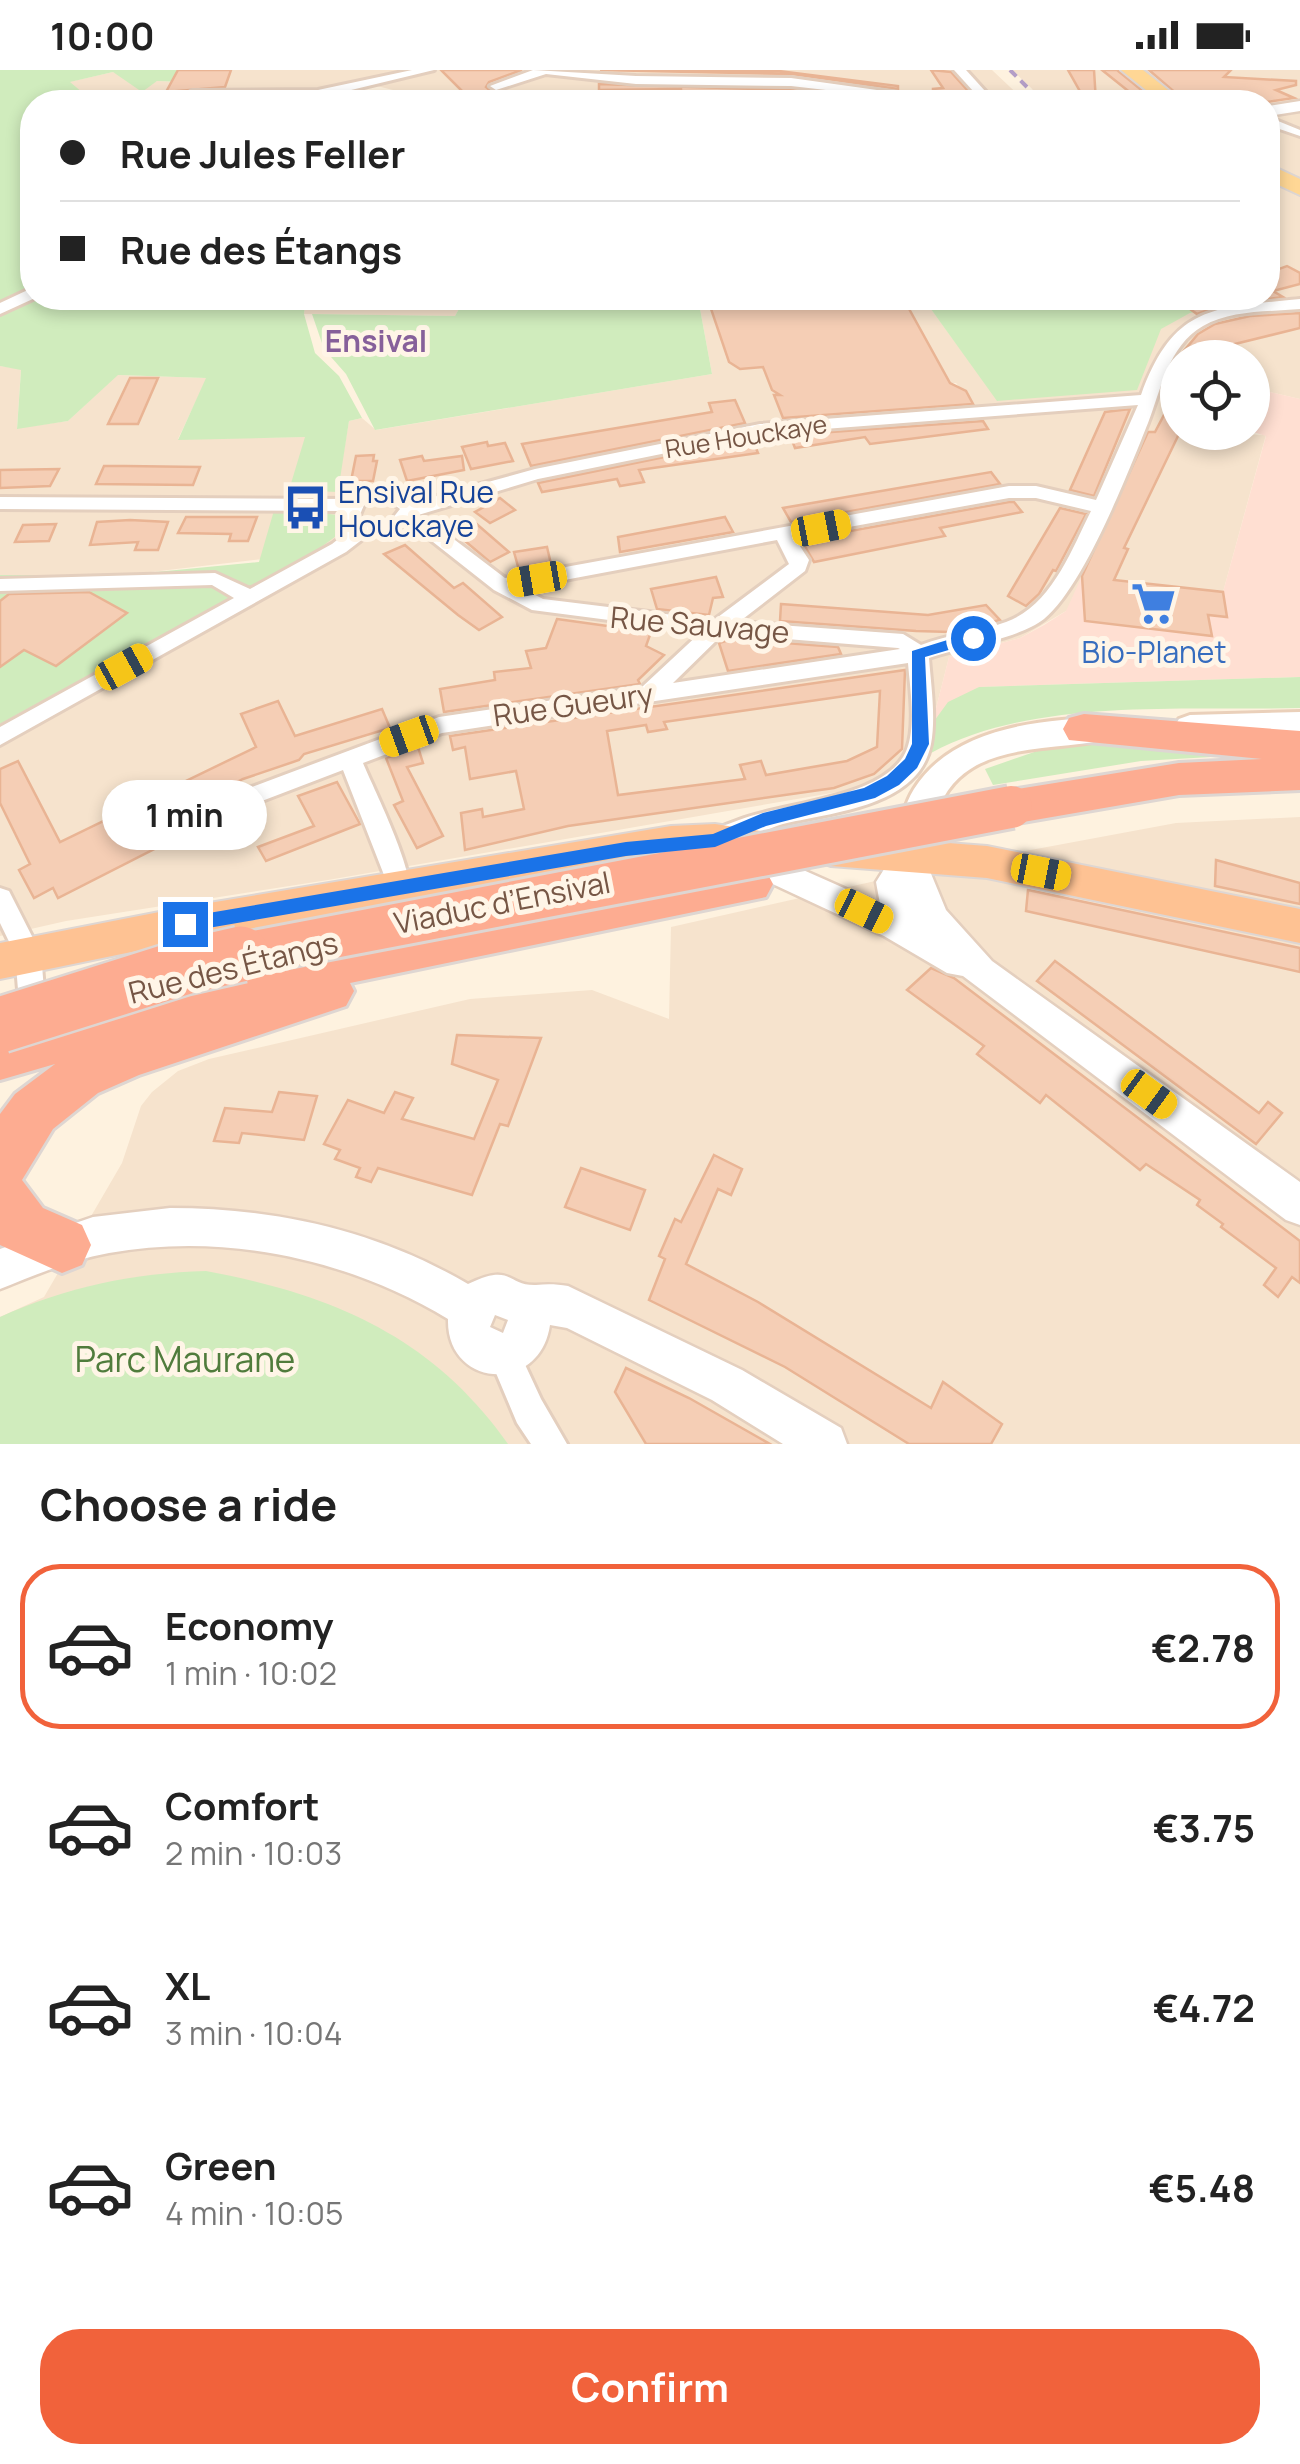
<!DOCTYPE html>
<meta charset="utf-8">
<style>
body{margin:0;font-family:Manrope,sans-serif;background:#f2f2f2;color:#222;height:100vh;display:flex;flex-direction:column;font-size:38px;white-space:nowrap}
*{box-sizing:border-box;margin:0}
p{font-size:32px;color:#767676}
.icon{flex:none;width:55px;height:55px;fill:none;stroke:currentColor;stroke-width:2;stroke-linecap:round;stroke-linejoin:round}
.map{position:relative;height:1374px;overflow:hidden}
.drawer{display:flex;flex-direction:column;background:#fff;flex:1}
.drawer>*{flex:none}
.banner{position:absolute;left:20px;top:20px;width:1260px;height:220px;border-radius:40px;box-shadow:0 5px 15px #0003;display:grid;align-content:center;height:220px;padding:0 40px;background:#fff}
.buttons{position:absolute;left:1160px;top:270px;display:grid;gap:20px}
.buttons a{display:grid;place-items:center;width:110px;height:110px;border-radius:50%;background:#fff;box-shadow:0 5px 15px #0003;font-size:50px}
.end{position:absolute;width:45px;height:45px;margin:-22px;border:12px solid #1a73e8;background:#fff;box-shadow:0 0 0 5px #fff}
.from{border-radius:50%}
.bubble{position:absolute;height:70px;border-radius:35px;background:#fff;box-shadow:0 5px 15px #0003;font-size:32px;font-weight:700;line-height:70px;text-align:center}
.car{position:absolute;width:30px;height:60px;margin:-30px -15px;border-radius:12px;box-shadow:0 0 8px 2px #0007;background:linear-gradient(#f5c518 24%,#345 0 40%,#f5c518 0 76%,#345 0 86%,#f5c518 0)}
.banner b{display:flex;align-items:center;gap:35px;height:95px;font-size:38px}
.banner b+b{border-top:2px solid #e0e0e0}
.banner i{width:25px;height:25px;background:#222}
ul{padding:0;list-style:none}
li{display:flex;align-items:center;gap:30px;height:165px;margin:0 20px 15px;padding:0 20px;border:5px solid transparent;border-radius:40px}
li div{flex:1}
li b{display:block;font-size:38px}
li em{font-style:normal;font-weight:700}
li.selected{border-color:#f1623b}
li>.icon{width:90px;height:90px;stroke-width:1.5}
h2{padding:0 40px;font-size:45px;line-height:120px}
.action{display:flex;gap:20px;margin-top:auto;padding:20px 40px}
.action a{flex:1;height:115px;border-radius:40px;background:#f1623b;color:#fff;font-size:40px;font-weight:700;line-height:115px;text-align:center}
.status{display:flex;justify-content:space-between;align-items:center;height:70px;padding:0 50px;background:#fff;direction:ltr}
.status svg{height:28px;fill:currentColor}
.map>svg:first-child{display:block}
.residential{fill:#f6e3cd}
.commercial{fill:#ffdfd2}
.green{fill:#d0ecbd}
.building{fill:#f5ceb5;stroke:#e9b494;stroke-width:2.5;fill-rule:evenodd}
.lines{fill:none;stroke-linecap:round;stroke-linejoin:round}
.minor-casing{stroke:#e4cfbe;stroke-width:6}
.tertiary-casing{stroke:#e4cfbe;stroke-width:5}
.secondary-casing{stroke:#ead0ba;stroke-width:6}
.primary-casing{stroke:#ded6d2;stroke-width:4}
.trunk-casing{stroke:#ded6d2;stroke-width:4}
.motorway-casing{stroke:#ded6d2;stroke-width:6}
.minor{fill:#fff;fill-rule:evenodd}
.tertiary{fill:#fff;fill-rule:evenodd}
.secondary{fill:#fff;fill-rule:evenodd}
.primary{fill:#ffd795;fill-rule:evenodd}
.trunk{fill:#fec293;fill-rule:evenodd}
.motorway{fill:#fdac91;fill-rule:evenodd}
.rail{stroke:#b49ec7;stroke-width:4;stroke-dasharray:9 6;stroke-linecap:butt}
.motorway-bridge-far1-casing{stroke:#ded6d2;stroke-width:48;stroke-linecap:butt}
.motorway-bridge-casing{stroke:#ded6d2;stroke-width:60;stroke-linecap:butt}
.motorway-bridge-far1{stroke:#fdac91;stroke-width:42}
.motorway-bridge{stroke:#fdac91;stroke-width:55}
.route{fill:#1a73e8}
.labels{text-anchor:middle;dominant-baseline:central;stroke-width:10;stroke-linejoin:round;paint-order:stroke}
.far-street-label{font-size:25px;fill:#765645;stroke:#fff5e7}
.far-quarter-label{font-size:30px;font-weight:bold;fill:#86609a;stroke:#fff5e7}
.transit-label{font-size:30px;fill:#164399;stroke:#fff5e7;text-anchor:start}
.street-label{font-size:30px;fill:#765645;stroke:#fff5e7}
.shop-label{font-size:30px;fill:#366cbe;stroke:#fff5e7}
.near-park-label{font-size:35px;fill:#507c3c;stroke:#fff5e7}
</style>
<div class="status"><b>10:00</b><svg viewBox="0 0 49 12"><path d="M0 12V9h3v3zM5 12V6h3v6zM10 12V3h3v9zM15 12V0h3v12zM26 1h20v11H26zM47 4h2v5h-2z"/></svg></div>
<div class="map">
<svg width="1300" height="1374" viewBox="0 0 1300 1374">
<rect width="100%" height="100%" fill="#fef2df"/>
<g class="residential">
<polygon points="195,0 992,0 1026,32 441,32 377,16 361,19 354,32 216,32 219,28 88,27 69,12 113,2 148,16 157,11 182,12"/>
<polygon points="1012,0 1300,0 1300,329 1253,318 1252,288 1178,288 1177,303 1163,339 1177,343 1178,362 1266,365 1223,522 1066,541 1020,568 949,587 932,654 929,690 919,708 328,810 66,851 0,866 0,654 313,483 125,505 0,505 0,296 21,299 17,358 68,351 117,305 207,308 178,369 306,367 290,420 337,421 349,351 362,348 376,360 712,304 698,228 730,228 732,232 709,234 729,292 791,295 812,347 973,334 956,313 950,313 903,228 923,228 998,331 1190,243 1237,235 1228,228 1268,228 1268,32 1046,32"/>
<polygon points="306,228 465,228 455,246 304,244"/>
<polygon points="1300,747 1300,1374 0,1374 0,1247 44,1227 122,1093 141,1036 152,1022 178,1001 209,989 470,929 592,920 669,949 671,857 933,798 1176,753"/>
</g>
<polygon class="commercial" points="1253,318 1300,329 1300,607 979,617 932,654 949,587 1020,568 1044,555 1066,541 1082,506 1223,522 1266,366 1253,362"/>
<g class="green">
<polygon points="0,0 185,0 183,12 157,11 142,22 113,2 70,12 88,27 186,27 181,32 32,32 32,228 306,228 304,244 315,283 339,306 362,348 349,351 338,422 289,420 305,367 178,370 206,308 118,305 68,351 17,359 21,300 0,296"/>
<polygon points="465,228 698,228 712,304 375,360 346,304 324,279 312,244 455,246"/>
<polygon points="923,228 1228,228 1238,235 1190,243 1161,259 1137,320 997,331"/>
<polygon points="275,437 337,445 343,461 313,483 0,654 0,505 125,505 259,492"/>
<path d="M1300,607V638C1183,641 1034,627 931,683L932,654L948,632L979,617Z"/>
<polygon points="1089,675 1171,675 1263,684 1141,691 993,715 985,699 1040,680"/>
<path d="M206,1201C331,1224 432,1266 508,1374H0V1247C66,1217 134,1203 206,1201Z"/>
</g>
<g class="building">
<polygon points="178,0 231,0 225,17 166,22"/>
<polygon points="441,0 522,0 489,12 486,17 493,23 491,25 463,22"/>
<polygon points="600,0 779,1 898,16 898,19 792,4"/>
<polygon points="931,0 951,2 977,31 933,24 933,19 943,18"/>
<polygon points="1068,0 1094,0 1096,32 1086,32"/>
<polygon points="1102,0 1117,0 1156,32 1142,32"/>
<polygon points="1149,0 1231,0 1224,7 1296,11 1296,15 1276,20 1294,28 1267,32 1186,32"/>
<polygon points="599,14 791,20 897,32 812,32 813,29 742,21 746,25 728,32 682,32 681,19 599,20"/>
<polygon points="1287,196 1300,203 1300,214 1273,221 1283,227 1220,236 1197,244 1186,236 1219,228 1268,228 1268,203"/>
<polygon points="730,228 903,228 950,313 966,321 973,334 783,348 774,325 780,325 772,320 763,297 740,299 729,292 709,233 732,232"/>
<polygon points="1300,243 1300,258 1178,288 1198,264 1215,254 1250,246"/>
<polygon points="130,308 158,308 138,354 108,354"/>
<polygon points="735,330 745,353 531,396 522,374 712,342 709,333"/>
<polygon points="1130,339 1094,426 1070,420 1105,342"/>
<polygon points="1165,343 1178,346 1178,366 1124,478 1128,479 1114,510 1223,522 1227,547 1208,545 1212,566 1085,551 1082,506 1148,362 1155,362"/>
<polygon points="983,351 988,359 870,374 865,367 795,378 790,365"/>
<polygon points="752,369 758,383 639,400 644,412 620,416 617,409 542,422 538,413"/>
<polygon points="487,372 488,376 505,373 513,391 471,399 462,377"/>
<polygon points="374,385 373,391 377,391 373,411 351,411 356,386"/>
<polygon points="422,386 424,391 462,386 464,400 407,411 400,390"/>
<polygon points="104,396 125,396 200,397 193,415 96,414"/>
<polygon points="59,399 50,416 0,418 0,400"/>
<polygon points="991,402 1000,414 791,452 783,438"/>
<polygon points="500,428 515,440 490,453 475,442"/>
<polygon points="1009,432 1014,432 1022,442 940,458 945,466 814,492 801,470"/>
<polygon points="1060,438 1086,444 1056,501 1053,500 1039,524 1026,536 1008,526"/>
<polygon points="186,447 257,447 248,471 229,471 231,464 178,463"/>
<polygon points="725,447 733,462 620,482 618,467"/>
<polygon points="130,450 168,452 158,480 135,480 138,472 90,475 97,452"/>
<polygon points="472,450 509,482 490,492 452,460"/>
<polygon points="56,454 49,471 15,472 23,455"/>
<polygon points="405,475 454,518 463,513 502,547 479,560 458,545 384,484"/>
<polygon points="547,477 551,494 519,500 514,482"/>
<polygon points="716,507 723,527 713,528 709,545 657,539 651,519"/>
<polygon points="89,522 127,543 56,596 24,580 0,597 0,531 9,524"/>
<polygon points="781,534 928,545 986,535 1000,550 951,562 916,561 780,551"/>
<polygon points="557,549 651,562 646,576 664,585 638,610 640,614 444,642 440,619 495,610 494,602 531,598 526,581 546,578"/>
<polygon points="732,569 838,577 841,584 728,601 719,573"/>
<path d="M905,600L902,679L874,704L834,718L568,756L465,780L461,743L482,739L483,747L524,739L516,701L470,709L465,677L453,680L450,666ZM880,621L877,677L847,691L766,705L761,691L740,695L745,709L618,725L607,661L646,655L648,662L667,659L664,652Z"/>
<polygon points="278,631 295,666 382,639 390,658 304,684 299,690 243,709 216,723 238,754 194,776 186,763 58,828 53,818 34,828 19,800 30,794 0,733 0,699 18,691 60,772 256,677 241,644"/>
<polygon points="418,677 423,693 407,697 443,766 417,778 394,735 403,731 386,688"/>
<polygon points="337,712 360,754 266,791 258,777 314,756 298,726"/>
<polygon points="1216,790 1300,813 1300,834 1215,816"/>
<polygon points="1028,820 1300,878 1300,902 1026,841"/>
<polygon points="1055,891 1259,1043 1268,1032 1282,1043 1256,1074 1037,911"/>
<polygon points="931,898 954,908 1300,1171 1300,1213 1292,1207 1278,1227 1264,1215 1276,1198 1221,1157 1223,1154 1197,1135 1200,1130 1146,1094 1140,1100 1046,1025 1040,1033 977,984 984,976 907,920"/>
<polygon points="457,965 541,968 508,1056 500,1054 472,1125 378,1098 371,1112 356,1107 360,1098 335,1089 340,1080 324,1074 348,1030 384,1043 395,1022 413,1028 402,1049 474,1069 498,1010 452,994"/>
<polygon points="279,1022 317,1026 304,1070 242,1063 239,1073 214,1071 225,1038 272,1042"/>
<polygon points="714,1085 742,1099 731,1125 718,1119 686,1194 758,1232 931,1338 943,1312 1002,1354 991,1374 909,1374 785,1297 649,1230 665,1189 659,1186 675,1149 681,1152"/>
<polygon points="581,1098 645,1120 630,1160 565,1137"/>
<polygon points="626,1298 689,1328 770,1374 646,1374 615,1322"/>
</g>
<g class="lines">
<defs>
<g id="minor">
<polygon points="412,0 434,0 318,28 192,29 186,25 192,21 318,20"/>
<polygon points="533,0 636,6 791,8 963,32 931,32 791,16 636,14 546,4 496,20 490,16"/>
<polygon points="954,0 966,0 995,32 983,32"/>
<polygon points="763,25 801,32 732,32"/>
<polygon points="1268,47 1300,60 1300,66 1268,55"/>
<polygon points="32,218 35,228 0,244 0,233"/>
<path d="M1300,229V239C1268,242 1231,240 1203,256C1168,276 1161,320 1148,353C1128,403 1084,516 1044,549C1019,569 962,576 929,588C931,615 936,647 931,674C919,737 832,742 783,754C761,760 730,782 710,776L706,769C712,758 727,755 739,750C784,732 888,729 907,679C916,655 910,618 908,593L442,663L363,693C374,720 421,812 409,836L400,839L391,836L384,805L343,700L241,739L233,736L229,730L233,724L439,647L642,617L701,562L532,540L494,520L414,457C398,455 385,468 368,465L346,482L0,675V657L234,528L212,515L0,521V509L215,503L250,519L332,474L351,459L340,449L341,441L0,439V427L349,429C370,414 396,415 415,432L535,399L760,354L1141,325C1174,234 1214,238 1300,229ZM1138,335L1096,430L1036,416H1009L505,508L426,448L415,446L538,409L760,364ZM1009,428H1036L1091,441C1071,481 1051,536 1006,552C978,562 949,564 921,575L903,564L739,552L805,501L809,490L794,467ZM387,429L400,439L392,449L374,454L359,447L364,435ZM777,470L789,494L714,550L543,529L522,518ZM723,564L898,578L900,579L673,613Z"/>
<polygon points="0,818 9,821 41,884 46,943 42,951 33,955 24,951 20,943 15,884 0,853"/>
<polygon points="504,1268 515,1273 541,1329 567,1374 531,1374 517,1353 488,1284 493,1273"/>
</g>
<g id="tertiary">
<polygon points="1300,31 1300,41 1268,46 1268,36"/>
<polygon points="909,773 920,777 946,840 992,891 1300,1112 1300,1155 1286,1150 963,906 947,903 884,866 745,801 740,792 745,783 756,779 880,834 876,812 898,777"/>
<path d="M170,1138C275,1138 376,1160 468,1214C513,1192 506,1216 536,1215C547,1214 556,1214 568,1216L742,1300L841,1358L847,1374H783L712,1330L567,1258L550,1255C540,1325 446,1318 448,1249C349,1189 225,1162 109,1183C71,1190 35,1205 0,1219V1179L93,1147ZM495,1245L508,1250L503,1263L490,1257Z"/>
</g>
<g id="secondary">
<polygon points="1300,642 1300,666 1190,669 1179,665 1174,657 1179,649 1190,645"/>
<path d="M1106,647L1117,651L1122,659L1117,667C1061,684 970,666 940,735C933,750 934,766 926,781L914,785L902,781L897,771C901,753 904,735 914,719C953,657 1040,650 1106,647Z"/>
</g>
<g id="primary">
<polygon points="1121,0 1143,0 1183,32 1161,32"/>
<polygon points="1268,94 1300,109 1300,125 1268,110"/>
</g>
<g id="trunk">
<polygon points="715,754 786,765 792,776 786,787 772,792 715,786 671,788 185,871 0,909 0,873 185,837 671,756"/>
<polygon points="831,764 987,776 1300,839 1300,873 987,808 831,796 817,791 811,780 817,769"/>
</g>
<g id="motorway">
<polygon points="1084,644 1300,661 1300,720 1179,725 1011,754 995,749 989,737 995,725 1011,720 1179,693 1262,689 1069,670 1063,659 1069,648"/>
<polygon points="750,795 766,801 773,814 766,827 350,913 354,921 346,936 139,1005 98,1023 53,1059 22,1110 43,1138 82,1155 91,1175 82,1195 62,1203 0,1175 0,1044 15,1024 55,994 0,1010 0,964 281,885"/>
</g>
</defs>
<use href="#minor" class="minor-casing"/>
<use href="#tertiary" class="tertiary-casing"/>
<use href="#secondary" class="secondary-casing"/>
<use href="#primary" class="primary-casing"/>
<use href="#trunk" class="trunk-casing"/>
<use href="#motorway" class="motorway-casing"/>
<use href="#minor" class="minor"/>
<use href="#tertiary" class="tertiary"/>
<use href="#secondary" class="secondary"/>
<use href="#primary" class="primary"/>
<use href="#trunk" class="trunk"/>
<use href="#motorway" class="motorway"/>
<polyline class="rail" points="1010,0 1042,32"/>
<defs>
<polyline id="motorway-bridge-far1" points="229,887 1011,737"/>
<polyline id="motorway-bridge" points="0,955 184,897 241,884"/>
</defs>
<use href="#motorway-bridge-far1" class="motorway-bridge-far1-casing"/>
<use href="#motorway-bridge" class="motorway-bridge-casing"/>
<use href="#motorway-bridge-far1" class="motorway-bridge-far1"/>
<use href="#motorway-bridge" class="motorway-bridge"/>
</g>
<polygon class="route" points="973,562 979,564 979,571 925,587 929,674 917,698 899,715 875,728 766,756 715,777 626,786 185,862 176,854 185,847 626,772 713,764 763,743 864,718 887,706 905,689 912,674 912,581"/>
<defs>
<symbol id="bus-bare" viewBox="-9 -9 18 18"><path d="M-5-6H5V4H4V6H2V4H-2V6H-4V4H-5ZM-3.5-4V0h7V-4ZM-3.5 1.2v1.5H-2V1.2ZM2 1.2v1.5H3.5V1.2Z" fill="#1a4fb4" stroke="#fff5e7" stroke-width="2.5" paint-order="stroke"/></symbol>
<symbol id="supermarket-bare" viewBox="-9 -9 18 18"><path d="M-6-5.5h2.5l.6 2H6L4.5 2H-2.5L-4.4-4H-6ZM-1.5 3.2a1.3 1.3 0 1 0 .1 0ZM3 3.2a1.3 1.3 0 1 0 .1 0Z" fill="#3f7fe0" stroke="#fff5e7" stroke-width="2.5" paint-order="stroke"/></symbol>
</defs>
<g fill-rule="evenodd">
<use href="#bus-bare" x="274" y="406" width="63" height="63"/>
<use href="#supermarket-bare" x="1122" y="502" width="63" height="63"/>
</g>
<g class="labels">
<g class="far-street-label">
<text transform="translate(746 366) rotate(-9)">Rue Houckaye</text>
</g>
<g class="far-quarter-label">
<text x="376" y="270">Ensival</text>
</g>
<g class="transit-label">
<text x="338" y="421">Ensival Rue<tspan x="338" dy="34">Houckaye</tspan></text>
</g>
<g class="street-label">
<text transform="translate(700 554) rotate(5)">Rue Sauvage</text>
<text transform="translate(573 634) rotate(-8)">Rue Gueury</text>
<text transform="translate(502 832) rotate(-11)">Viaduc d’Ensival</text>
<text transform="translate(233 897) rotate(-14)">Rue des Étangs</text>
</g>
<g class="shop-label">
<text x="1154" y="581">Bio-Planet</text>
</g>
<g class="near-park-label">
<text x="185" y="1289">Parc Maurane</text>
</g>
</g>
</svg>
<div class="buttons">
<a><svg class="icon" aria-label="locate" viewBox="0 0 24 24"><circle cx="12" cy="12" r="6"/><path d="M12 2v4M12 18v4M2 12h4M18 12h4"/></svg></a>
</div>
<i class="end from" style="left:973px;top:568px"></i>
<i class="end" style="left:185px;top:854px"></i>
<div class="bubble" style="left:102px;top:710px;width:165px">1 min</div>
<i class="car" style="left:821px;top:458px;rotate:79deg"></i>
<i class="car" style="left:537px;top:509px;rotate:260deg"></i>
<i class="car" style="left:124px;top:597px;rotate:61deg"></i>
<i class="car" style="left:409px;top:666px;rotate:250deg"></i>
<i class="car" style="left:1041px;top:802px;rotate:101deg"></i>
<i class="car" style="left:864px;top:841px;rotate:116deg"></i>
<i class="car" style="left:1149px;top:1024px;rotate:126deg"></i>
<div class="banner">
<b><i class="from"></i>Rue Jules Feller</b>
<b><i></i>Rue des Étangs</b>
</div>
</div>
<section class="drawer">
<h2>Choose a ride</h2>
<ul>
<li class="selected"><svg class="icon" aria-label="car" viewBox="0 0 24 24"><path d="M5 17H2v-5l4-1 3-4h7l3 4 3 1v5h-3M9 17h6M6 11h13"/><circle cx="7" cy="17" r="2"/><circle cx="17" cy="17" r="2"/></svg><div><b>Economy</b><p>1 min · 10:02</p></div><em>€2.78</em></li>
<li><svg class="icon" aria-label="car" viewBox="0 0 24 24"><path d="M5 17H2v-5l4-1 3-4h7l3 4 3 1v5h-3M9 17h6M6 11h13"/><circle cx="7" cy="17" r="2"/><circle cx="17" cy="17" r="2"/></svg><div><b>Comfort</b><p>2 min · 10:03</p></div><em>€3.75</em></li>
<li><svg class="icon" aria-label="car" viewBox="0 0 24 24"><path d="M5 17H2v-5l4-1 3-4h7l3 4 3 1v5h-3M9 17h6M6 11h13"/><circle cx="7" cy="17" r="2"/><circle cx="17" cy="17" r="2"/></svg><div><b>XL</b><p>3 min · 10:04</p></div><em>€4.72</em></li>
<li><svg class="icon" aria-label="car" viewBox="0 0 24 24"><path d="M5 17H2v-5l4-1 3-4h7l3 4 3 1v5h-3M9 17h6M6 11h13"/><circle cx="7" cy="17" r="2"/><circle cx="17" cy="17" r="2"/></svg><div><b>Green</b><p>4 min · 10:05</p></div><em>€5.48</em></li>
</ul>
<div class="action"><a>Confirm</a></div>
</section>
